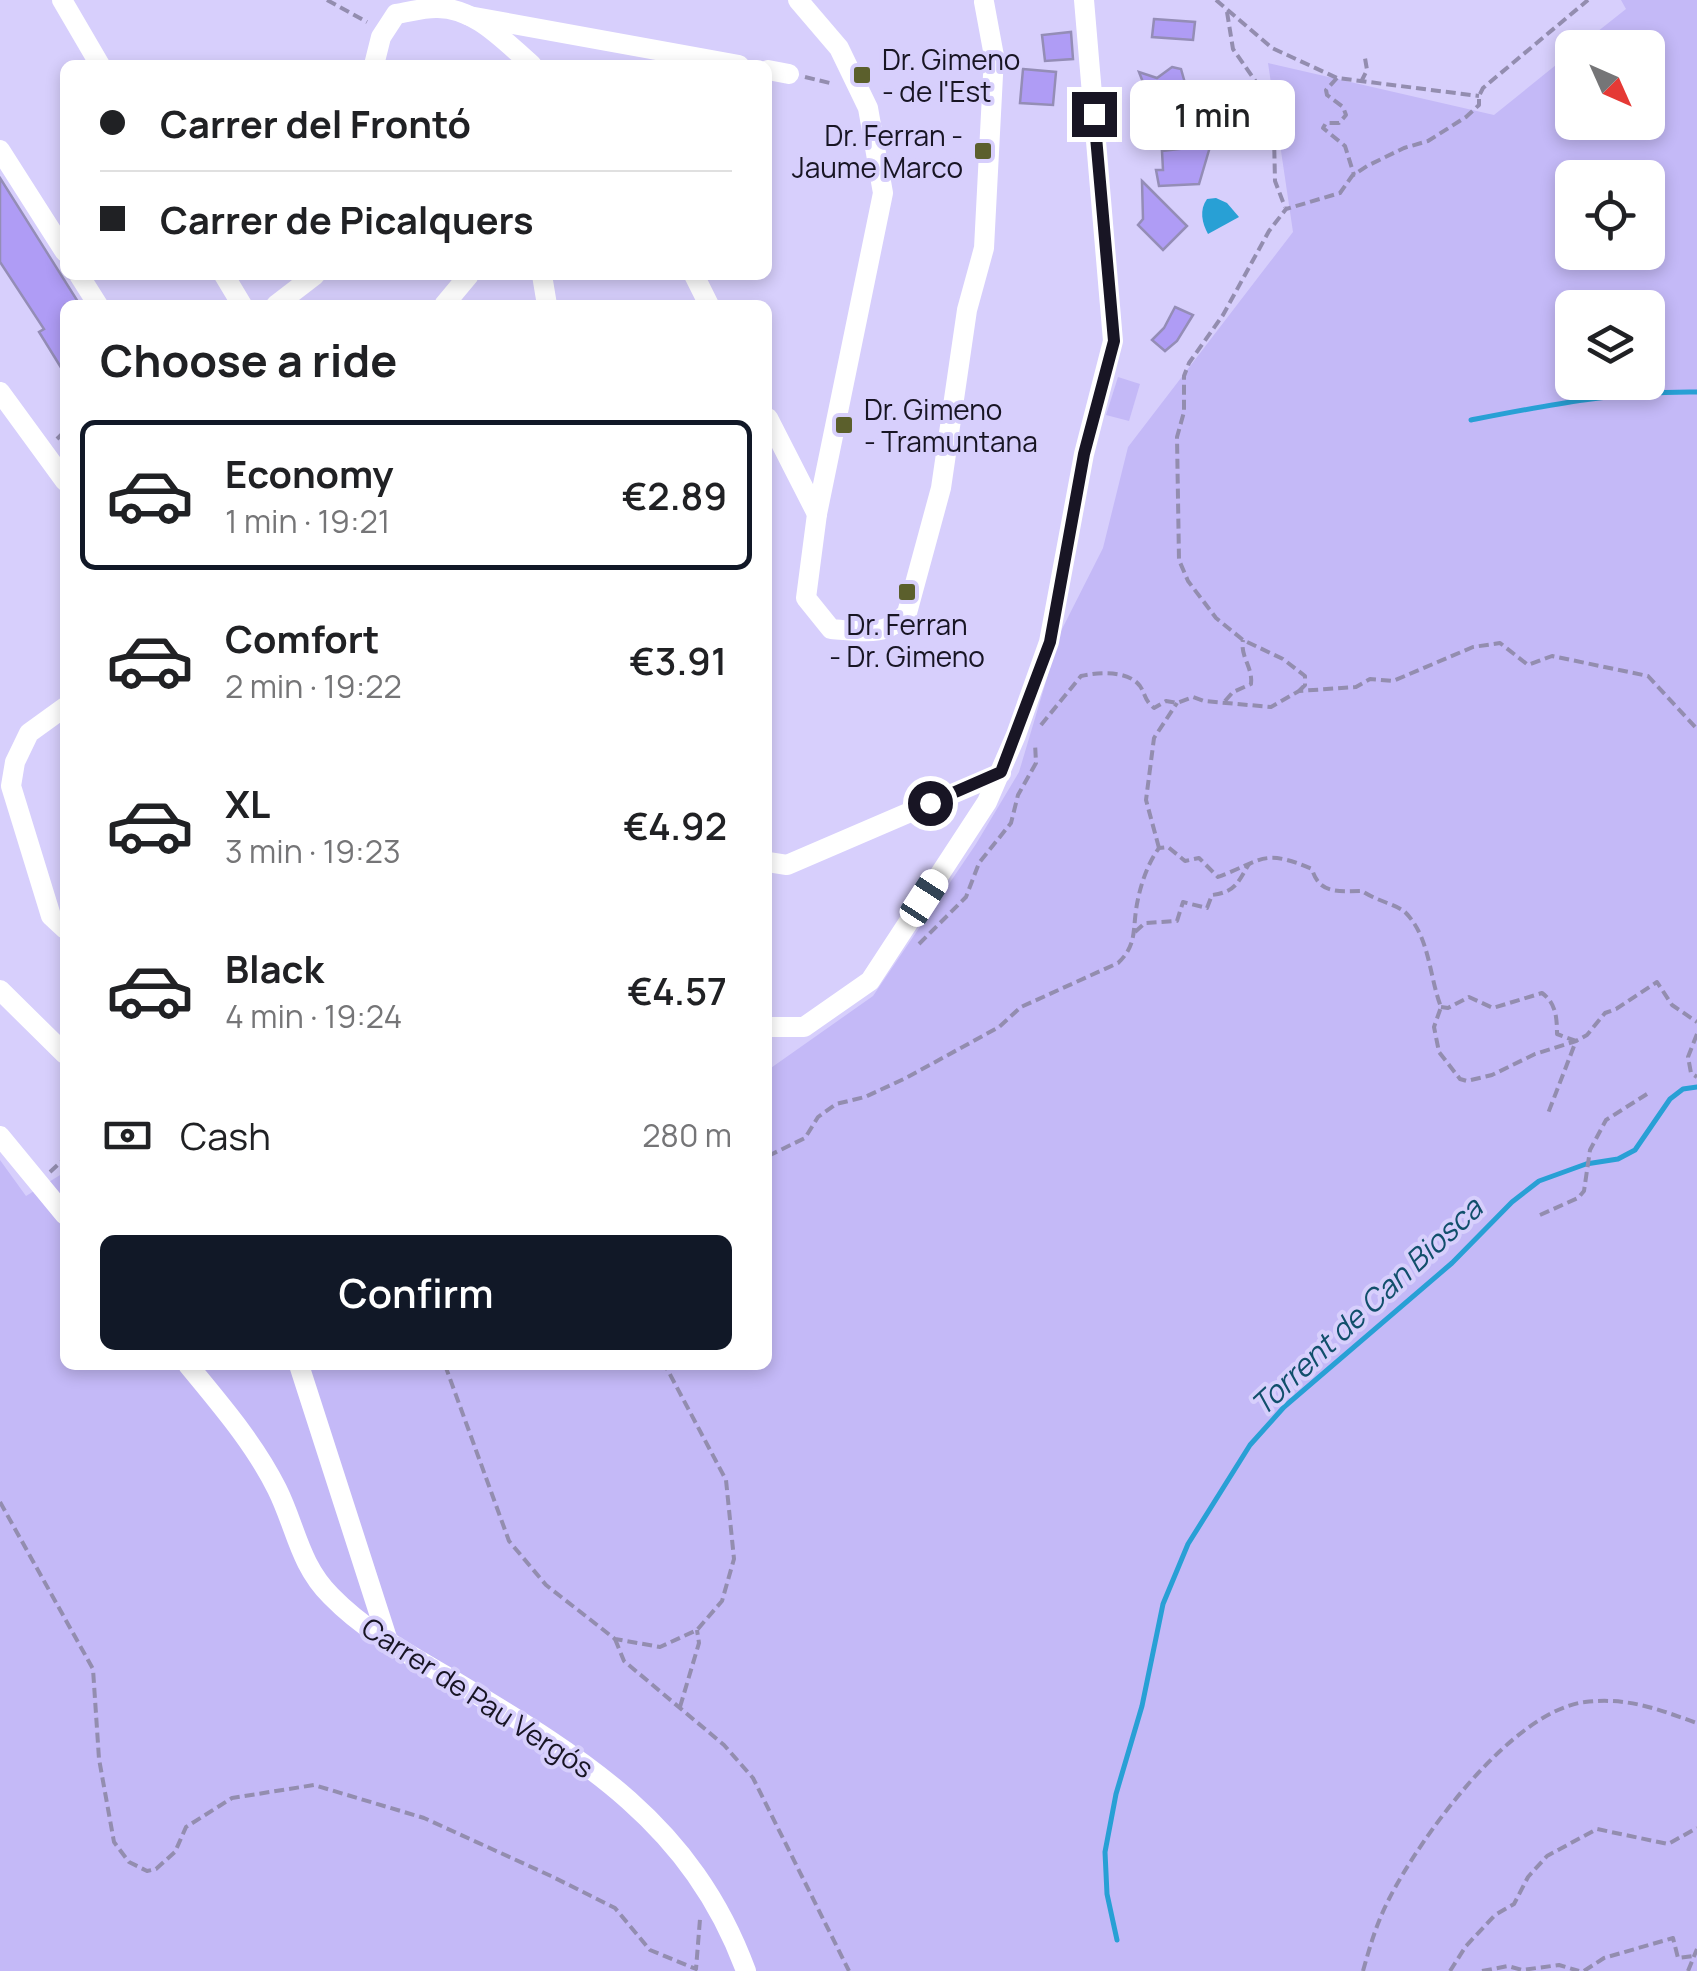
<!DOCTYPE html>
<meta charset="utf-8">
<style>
body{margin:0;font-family:Manrope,sans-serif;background:#f6f6f6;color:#202124;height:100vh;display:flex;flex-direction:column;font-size:38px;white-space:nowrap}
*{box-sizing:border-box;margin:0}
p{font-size:32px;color:#757577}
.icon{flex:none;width:55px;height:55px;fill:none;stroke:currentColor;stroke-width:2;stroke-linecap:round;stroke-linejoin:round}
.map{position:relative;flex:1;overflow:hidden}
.drawer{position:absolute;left:60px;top:300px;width:712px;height:1070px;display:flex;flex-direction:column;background:#fff;border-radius:15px;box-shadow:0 5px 15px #0003}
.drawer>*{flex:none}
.top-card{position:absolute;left:60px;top:60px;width:712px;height:220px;border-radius:15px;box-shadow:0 5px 15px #0003;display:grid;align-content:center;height:220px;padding:0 40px;background:#fff}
.needle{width:65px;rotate:135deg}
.controls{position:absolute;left:1555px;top:30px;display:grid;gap:20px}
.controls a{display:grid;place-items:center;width:110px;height:110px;border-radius:15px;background:#fff;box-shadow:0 5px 15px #0003;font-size:50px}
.end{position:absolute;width:45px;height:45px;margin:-22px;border:12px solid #181524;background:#fff;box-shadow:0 0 0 5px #fff}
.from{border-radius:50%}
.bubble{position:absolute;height:70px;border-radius:15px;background:#fff;box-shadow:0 5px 15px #0003;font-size:32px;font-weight:600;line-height:70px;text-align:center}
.car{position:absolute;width:30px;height:60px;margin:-30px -15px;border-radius:12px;box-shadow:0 0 8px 2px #0007;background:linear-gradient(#fff 24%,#345 0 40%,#fff 0 76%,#345 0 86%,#fff 0)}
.top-card b{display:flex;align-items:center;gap:35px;height:95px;font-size:38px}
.top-card b+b{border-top:2px solid #e0e0e0}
.top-card i{width:25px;height:25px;background:#202124}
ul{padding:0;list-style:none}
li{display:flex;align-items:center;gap:30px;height:150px;margin:0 20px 15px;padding:0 20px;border:5px solid transparent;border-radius:15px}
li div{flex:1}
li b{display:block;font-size:38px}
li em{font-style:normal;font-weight:600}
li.current{border-color:#111827}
li>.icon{width:90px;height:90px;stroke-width:1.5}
h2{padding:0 40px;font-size:45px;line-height:120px}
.pay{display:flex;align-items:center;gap:25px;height:110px;padding:0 40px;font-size:38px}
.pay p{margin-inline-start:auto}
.primary-button{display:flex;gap:20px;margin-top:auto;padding:20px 40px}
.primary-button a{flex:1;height:115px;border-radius:15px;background:#111827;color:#fff;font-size:40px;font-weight:600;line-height:115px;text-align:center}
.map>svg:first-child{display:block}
.green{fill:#c4b9f7;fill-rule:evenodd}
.water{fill:#28a0d5}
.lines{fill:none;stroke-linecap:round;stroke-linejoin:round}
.stream{stroke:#28a0d5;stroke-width:5}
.building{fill:#af9cf5;stroke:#948db6;stroke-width:2.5}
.path{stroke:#938daf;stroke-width:4;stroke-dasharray:10 5;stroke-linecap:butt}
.minor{stroke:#fff;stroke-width:20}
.route{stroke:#181524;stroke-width:12}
.poi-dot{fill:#5b5f2c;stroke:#d7cffc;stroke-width:4}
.labels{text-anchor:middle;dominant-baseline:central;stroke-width:8;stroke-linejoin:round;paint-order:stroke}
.poi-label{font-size:28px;fill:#181524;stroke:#d7cffc;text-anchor:start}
.street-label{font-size:28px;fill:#181524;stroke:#d7cffc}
.water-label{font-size:30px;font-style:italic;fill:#114f6b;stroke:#d7cffc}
</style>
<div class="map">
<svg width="1697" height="1971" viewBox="0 0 1697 1971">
<rect width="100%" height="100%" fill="#d7cffc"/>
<g class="green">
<path d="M1621,0H1697V1971H0V1160L26,1196L65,1172V1365H768V1070L873,996L976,844L1019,772L1061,631L1103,548L1128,447L1293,232L1268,63L1494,115L1572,52V122H1648V48L1578,47L1626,9ZM1572,178H1648V252H1572ZM1572,308H1648V382H1572Z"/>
<polygon points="1118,377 1140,384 1129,421 1106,415"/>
</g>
<path class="water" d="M1216,198L1227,203L1239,217L1208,234C1202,223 1199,210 1207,199Z"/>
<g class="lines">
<g class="stream">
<path d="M1471,420C1548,405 1618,391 1697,392"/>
<polyline points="1117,1940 1107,1894 1105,1852 1116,1794 1142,1706 1163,1604 1188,1544 1250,1445 1284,1407 1452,1263 1512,1202 1539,1181 1586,1164 1618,1159 1635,1150 1670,1099 1683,1089 1697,1087"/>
</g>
</g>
<g class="building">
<polygon points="1154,19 1195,22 1193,40 1152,37"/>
<polygon points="1071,32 1073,59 1045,61 1042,35"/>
<polygon points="1172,67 1181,69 1196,122 1217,123 1199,184 1159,186 1156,170 1163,170 1162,151 1180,149 1177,104 1152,111 1150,104 1140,96 1146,90 1139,72 1157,78"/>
<polygon points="1023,69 1056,72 1053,105 1020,103"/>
<polygon points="0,178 80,305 65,305 65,374 39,332 44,329 0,262"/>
<polygon points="1142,181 1187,226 1163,250 1138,225 1143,219"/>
<polygon points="1175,307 1193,315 1177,341 1165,351 1152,340 1164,328"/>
</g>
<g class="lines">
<g class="path">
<polyline points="327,0 367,22"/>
<polyline points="1216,0 1272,48 1337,78 1479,96"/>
<polyline points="1227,12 1233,49 1263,92 1261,114 1274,136 1275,181 1285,207"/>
<polyline points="805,77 834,84"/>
<polyline points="1337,78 1326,90 1327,95 1343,107 1346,115 1339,123 1326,123 1323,128 1345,146 1354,175"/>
<polyline points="1361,82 1367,70 1365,58"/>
<polyline points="57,439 65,431"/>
<polyline points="1299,691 1305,685 1305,676 1283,659 1243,640 1216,618 1188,581 1179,560 1177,437 1184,412 1184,376 1189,363 1223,315 1269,231 1286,209 1340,193 1352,176 1367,166 1404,148 1428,141 1466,117 1479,105 1479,96 1483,88 1588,0"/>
<path d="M1225,701L1233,692L1251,684C1253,667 1240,657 1243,640"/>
<path d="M1041,725L1081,676C1098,672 1128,670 1140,686C1146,695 1144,700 1154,708L1166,701L1177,703L1193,697L1204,701L1271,707L1299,691L1356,687L1370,679L1393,681L1473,647L1500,643L1528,665L1552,656L1648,676L1697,729"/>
<polyline points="1159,848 1146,800 1154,738 1177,703"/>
<path d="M1135,932L1145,923L1177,921L1183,902L1207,908L1212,895C1236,892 1238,882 1249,864"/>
<polyline points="919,944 966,897 979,863 1011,823 1018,795 1036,763 1035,743"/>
<path d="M1441,1007L1448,1008L1469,997L1493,1008L1542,993C1556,1003 1557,1018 1557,1034L1576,1041L1547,1116"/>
<polyline points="1697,1034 1688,1057 1691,1073 1697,1077"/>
<path d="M768,1156L805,1138L818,1117L836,1104L865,1097L906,1078L999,1027L1021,1007L1118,963C1136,946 1133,932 1136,910C1139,889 1147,864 1159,848L1168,847L1185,861L1199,858L1218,877C1263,860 1263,848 1312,869C1319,895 1340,891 1362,891C1375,900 1397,905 1405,912C1430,937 1429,976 1441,1007L1434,1027L1439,1052L1460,1079L1467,1081L1492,1075L1535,1054L1576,1041L1587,1035L1605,1013L1616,1009L1657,982L1672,1005L1697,1022"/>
<polyline points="50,1172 65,1158"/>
<polyline points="1540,1215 1578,1198 1584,1191 1590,1150 1606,1120 1647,1094"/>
<polyline points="445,1365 509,1541 546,1585 615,1639 660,1647 697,1630 722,1601 734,1559 726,1480 665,1365"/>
<polyline points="0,1502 93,1669 99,1759 114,1842 129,1862 147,1871 156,1869 175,1852 186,1827 232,1798 314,1785 424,1818 551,1876 615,1908 650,1950 696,1969 700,1919"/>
<polyline points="615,1639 624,1661 724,1745 753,1778 849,1971"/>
<polyline points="680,1707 699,1643 697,1630"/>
<path d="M1363,1971C1370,1946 1377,1922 1389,1899C1421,1836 1512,1711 1585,1702C1628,1697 1657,1709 1697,1723"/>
<polyline points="1450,1971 1466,1946 1495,1915 1514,1904 1528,1877 1547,1856 1597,1829 1668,1844 1697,1828"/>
<polyline points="1482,1971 1508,1966 1522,1970 1559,1965 1579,1971"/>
<polyline points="1584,1971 1604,1958 1673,1938 1678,1958 1693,1956"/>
<polyline points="1688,1971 1697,1949"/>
</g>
<g class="minor">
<polyline points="62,0 100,65"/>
<path d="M798,0L839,48L868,108L883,193L817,514L806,598L831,629C861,631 886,638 907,613L941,488L967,310L984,248L994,56L984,2"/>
<polyline points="469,16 739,65"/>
<path d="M374,65L381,37L396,14C409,12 423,8 436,8C475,7 505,42 532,65"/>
<polyline points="768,70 789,74"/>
<polyline points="0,150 65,252"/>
<polyline points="79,275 98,305"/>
<polyline points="224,275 242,305"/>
<polyline points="542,275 547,305"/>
<polyline points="694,275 709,305"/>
<polyline points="276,305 315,275"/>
<polyline points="444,305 469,275"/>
<polyline points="0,392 65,481"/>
<polyline points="768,418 817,514"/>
<polyline points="65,707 29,733 15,762 11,786 51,916 65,929"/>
<polyline points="768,862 787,865 1001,773"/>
<polyline points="0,990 65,1054"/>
<polyline points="768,1027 804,1027 870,981 987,802 1016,735 1049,642 1084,454 1113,341 1084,0"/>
<polyline points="0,1136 65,1215"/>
<path d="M188,1365C220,1404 254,1443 277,1489C296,1527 299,1564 331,1596C367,1633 412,1656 456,1682C584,1759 692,1824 746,1971"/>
<polyline points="299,1365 388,1641"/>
</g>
</g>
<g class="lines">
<polyline class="route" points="930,803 1001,772 1050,642 1084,454 1114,341 1094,114"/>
</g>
<g class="poi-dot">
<rect x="852" y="65" width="20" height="20" rx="5"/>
<rect x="973" y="141" width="20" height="20" rx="5"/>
<rect x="834" y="415" width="20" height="20" rx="5"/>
<rect x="897" y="582" width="20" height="20" rx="5"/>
</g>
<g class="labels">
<g class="poi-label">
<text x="882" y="59">Dr. Gimeno<tspan x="882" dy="32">- de l'Est</tspan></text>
<text x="963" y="135" text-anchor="end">Dr. Ferran -<tspan x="963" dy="32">Jaume Marco</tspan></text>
<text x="864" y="409">Dr. Gimeno<tspan x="864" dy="32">- Tramuntana</tspan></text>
<text x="907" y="624" text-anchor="middle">Dr. Ferran<tspan x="907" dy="32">- Dr. Gimeno</tspan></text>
</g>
<g class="street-label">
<text transform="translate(478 1697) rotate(33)">Carrer de Pau Vergós</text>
</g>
<g class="water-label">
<text transform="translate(1366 1306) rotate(-43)">Torrent de Can Biosca</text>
</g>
</g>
</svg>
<div class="controls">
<a><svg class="needle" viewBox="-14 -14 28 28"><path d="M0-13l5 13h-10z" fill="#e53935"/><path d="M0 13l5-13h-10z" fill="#757577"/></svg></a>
<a><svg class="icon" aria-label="locate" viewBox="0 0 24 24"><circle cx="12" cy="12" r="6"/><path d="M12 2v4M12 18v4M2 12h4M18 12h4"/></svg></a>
<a><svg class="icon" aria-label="layers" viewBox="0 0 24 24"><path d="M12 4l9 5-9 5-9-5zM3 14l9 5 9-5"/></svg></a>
</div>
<i class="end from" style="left:930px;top:803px"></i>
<i class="end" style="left:1094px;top:114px"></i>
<div class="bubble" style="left:1130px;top:80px;width:165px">1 min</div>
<i class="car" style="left:924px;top:898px;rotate:33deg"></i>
<div class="top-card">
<b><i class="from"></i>Carrer del Frontó</b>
<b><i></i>Carrer de Picalquers</b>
</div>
<section class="drawer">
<h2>Choose a ride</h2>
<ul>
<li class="current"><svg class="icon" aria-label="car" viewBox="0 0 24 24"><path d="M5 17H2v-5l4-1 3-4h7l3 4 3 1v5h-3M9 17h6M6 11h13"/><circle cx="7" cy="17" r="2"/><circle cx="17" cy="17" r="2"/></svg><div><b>Economy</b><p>1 min · 19:21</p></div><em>€2.89</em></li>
<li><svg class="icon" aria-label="car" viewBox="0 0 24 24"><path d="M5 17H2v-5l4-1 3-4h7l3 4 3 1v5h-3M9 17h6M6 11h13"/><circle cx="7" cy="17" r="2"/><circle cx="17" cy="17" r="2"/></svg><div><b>Comfort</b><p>2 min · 19:22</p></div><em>€3.91</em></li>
<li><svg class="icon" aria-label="car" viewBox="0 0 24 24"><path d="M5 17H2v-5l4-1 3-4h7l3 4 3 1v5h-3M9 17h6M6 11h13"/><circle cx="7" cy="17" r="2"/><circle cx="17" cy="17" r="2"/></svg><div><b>XL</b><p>3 min · 19:23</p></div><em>€4.92</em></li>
<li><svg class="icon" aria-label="car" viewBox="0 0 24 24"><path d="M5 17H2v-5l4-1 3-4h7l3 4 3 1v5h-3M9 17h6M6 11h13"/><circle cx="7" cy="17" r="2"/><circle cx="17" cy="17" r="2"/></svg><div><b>Black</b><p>4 min · 19:24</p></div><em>€4.57</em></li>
</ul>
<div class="pay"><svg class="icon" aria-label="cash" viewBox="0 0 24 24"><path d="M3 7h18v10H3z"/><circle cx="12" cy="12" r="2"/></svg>Cash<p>280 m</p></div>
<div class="primary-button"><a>Confirm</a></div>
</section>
</div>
